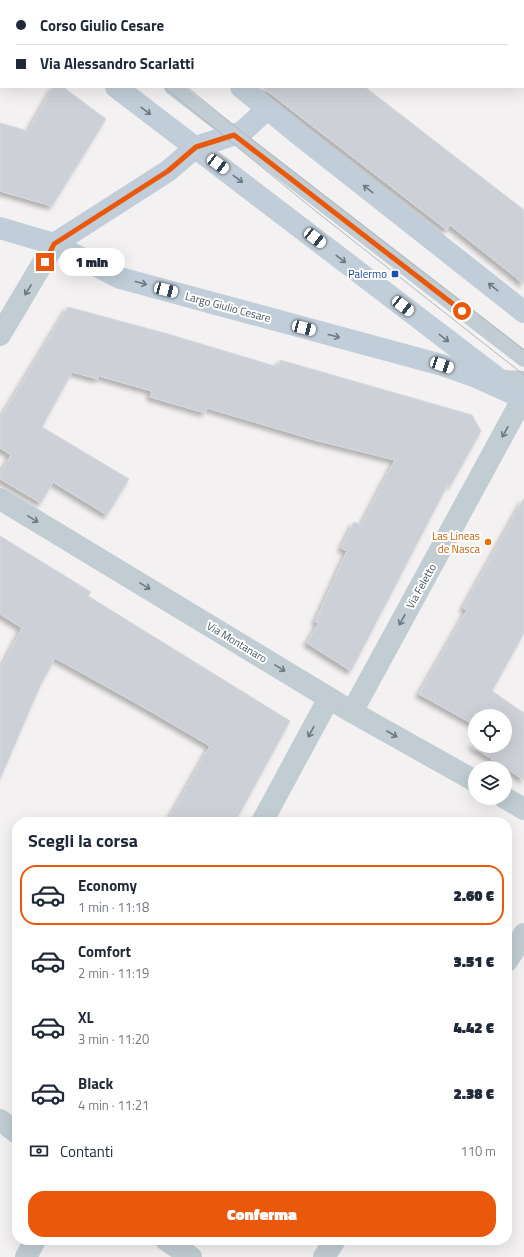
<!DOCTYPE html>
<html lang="it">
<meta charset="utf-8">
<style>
body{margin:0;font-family:"Titillium Web",sans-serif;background:#f6f6f7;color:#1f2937;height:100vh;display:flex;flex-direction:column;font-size:15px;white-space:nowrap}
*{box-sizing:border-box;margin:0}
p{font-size:13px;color:#747a83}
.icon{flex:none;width:22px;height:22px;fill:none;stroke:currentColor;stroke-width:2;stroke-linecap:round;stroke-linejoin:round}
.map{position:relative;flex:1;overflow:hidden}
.side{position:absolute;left:12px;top:817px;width:500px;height:428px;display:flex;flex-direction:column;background:#fff;border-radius:16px;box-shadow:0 4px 16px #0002}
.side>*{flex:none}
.guide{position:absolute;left:0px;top:0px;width:524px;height:88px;box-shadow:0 4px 16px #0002;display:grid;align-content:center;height:88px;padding:0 16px;background:#fff}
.buttons{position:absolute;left:468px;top:709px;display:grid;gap:8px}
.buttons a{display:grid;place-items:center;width:44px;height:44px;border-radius:50%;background:#fff;box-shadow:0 4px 16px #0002;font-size:20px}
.end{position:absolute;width:18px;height:18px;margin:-9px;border:5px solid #ea580c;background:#fff;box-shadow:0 0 0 2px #fff}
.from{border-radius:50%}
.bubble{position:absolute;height:28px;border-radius:14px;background:#fff;box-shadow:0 4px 16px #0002;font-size:13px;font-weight:800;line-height:28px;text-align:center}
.car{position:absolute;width:12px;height:24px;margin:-12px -6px;border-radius:5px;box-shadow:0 0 3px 1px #0007;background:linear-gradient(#fff 24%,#345 0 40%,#fff 0 76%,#345 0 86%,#fff 0)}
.guide b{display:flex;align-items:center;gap:14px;height:38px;font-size:15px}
.guide b+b{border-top:1px solid #e0e1e3}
.guide i{width:10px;height:10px;background:#1f2937}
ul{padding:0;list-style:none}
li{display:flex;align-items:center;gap:12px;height:60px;margin:0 8px 6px;padding:0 8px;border:2px solid transparent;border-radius:16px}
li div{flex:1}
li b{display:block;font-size:15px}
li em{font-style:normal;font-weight:800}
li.active{border-color:#ea580c}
li>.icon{width:36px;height:36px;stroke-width:1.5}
h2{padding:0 16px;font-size:18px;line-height:48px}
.pay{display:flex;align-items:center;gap:10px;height:44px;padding:0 16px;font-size:15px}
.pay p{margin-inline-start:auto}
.cta{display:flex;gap:8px;margin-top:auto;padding:8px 16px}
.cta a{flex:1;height:46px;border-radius:16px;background:#ea580c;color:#fff;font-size:16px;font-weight:800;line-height:46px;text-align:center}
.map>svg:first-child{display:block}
.building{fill:#cdd0d6;stroke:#d5d8dd;filter:url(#shadow)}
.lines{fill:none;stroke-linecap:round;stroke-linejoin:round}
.lane{stroke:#c1ccd3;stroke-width:16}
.street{stroke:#c1ccd3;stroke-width:22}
.secondary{stroke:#c1cdd8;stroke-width:22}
.tram{stroke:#b3b7bb;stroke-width:1}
.oneway{stroke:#6c7a83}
.oneway2{stroke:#6c7982}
.route{stroke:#ea580c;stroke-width:5}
.transit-dot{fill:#1a4fb4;stroke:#fff;stroke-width:1.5}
.food-dot{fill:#e8710a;stroke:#fff;stroke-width:1.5}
.labels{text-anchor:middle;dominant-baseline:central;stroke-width:4;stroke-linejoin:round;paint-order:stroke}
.transit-label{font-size:11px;fill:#164399;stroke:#fff;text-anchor:end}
.street-label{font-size:11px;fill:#48565f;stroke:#fff}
.food-label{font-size:11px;fill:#c56008;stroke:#fff;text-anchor:end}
</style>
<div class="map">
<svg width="524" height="1257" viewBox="0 0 524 1257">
<defs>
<filter id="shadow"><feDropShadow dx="-3.5" dy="3.5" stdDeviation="2" flood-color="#0004"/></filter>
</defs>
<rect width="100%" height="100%" fill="#f3f1f1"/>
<g class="building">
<polygon points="53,87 63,87 106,119 52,206 0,191 0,123 28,131"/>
<polygon points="262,87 365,87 524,210 524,284 450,225 447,230"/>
<polygon points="68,307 168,334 278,367 280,360 472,415 481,431 451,485 448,484 351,671 307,643 319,622 315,622 347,551 341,548 354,522 361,525 395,460 315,440 207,408 205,413 150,397 152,391 99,376 98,379 72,372 42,427 129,479 107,515 53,482 41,503 0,479 0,474 11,455 0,448 0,419"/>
<polygon points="524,498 524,633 492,691 524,713 524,780 472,746 475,741 475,746 505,746 505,716 475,716 475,725 419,694 467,610 463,608"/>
<polygon points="0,536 91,592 88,596 290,721 235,822 167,822 210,746 138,704 55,658 40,686 0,779 0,670 22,628 0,614"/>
</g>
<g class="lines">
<g class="lane">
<polyline points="59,0 60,1"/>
<polyline points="172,87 524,359"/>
<polyline points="486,377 524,379"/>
</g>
<g class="street">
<polyline points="200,1 201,0"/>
<polyline points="0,335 54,244"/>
<polyline points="0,499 352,712 475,781"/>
<polyline points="352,712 524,396"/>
<polyline points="505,798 524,809"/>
<polyline points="262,822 329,698"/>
<polyline points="507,961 524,934"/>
<polyline points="0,1120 17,1133"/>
<polyline points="166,1240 191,1257"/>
<polyline points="26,1257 35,1240"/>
<polyline points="324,1257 335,1240"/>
</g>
<g class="secondary">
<polyline points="9,0 10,1"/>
<polyline points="131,0 132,1"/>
<polyline points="116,87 496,377"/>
<polyline points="241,87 297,133 524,312"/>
<polyline points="0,228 54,244 120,278 442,365 476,377 523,398"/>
<polyline points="54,244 168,171 196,147 242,132 267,109"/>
</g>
<g class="tram">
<polyline points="45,0 46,1"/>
<polyline points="73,0 75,1"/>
<polyline points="164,87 313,209 524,375"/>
<polyline points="187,87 242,132 524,350"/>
</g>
</g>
<defs><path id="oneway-shaft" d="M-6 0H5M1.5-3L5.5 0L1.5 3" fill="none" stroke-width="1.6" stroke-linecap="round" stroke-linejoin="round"/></defs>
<g class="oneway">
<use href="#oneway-shaft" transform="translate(146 111) rotate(37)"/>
<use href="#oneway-shaft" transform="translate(238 179) rotate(37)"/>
<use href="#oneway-shaft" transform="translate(368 189) rotate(-142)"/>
<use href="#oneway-shaft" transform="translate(341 259) rotate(38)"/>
<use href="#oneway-shaft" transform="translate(141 283) rotate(15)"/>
<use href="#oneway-shaft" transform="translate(493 287) rotate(-142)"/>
<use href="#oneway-shaft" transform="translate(334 336) rotate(15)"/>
<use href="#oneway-shaft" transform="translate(444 338) rotate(38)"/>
</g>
<g class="oneway2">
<use href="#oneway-shaft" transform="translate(28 290) rotate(122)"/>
<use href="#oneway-shaft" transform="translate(505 432) rotate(119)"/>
<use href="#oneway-shaft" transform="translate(33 519) rotate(31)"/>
<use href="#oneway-shaft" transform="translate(145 586) rotate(31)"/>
<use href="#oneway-shaft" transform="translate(402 620) rotate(119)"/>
<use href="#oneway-shaft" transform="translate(280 668) rotate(31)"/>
<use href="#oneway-shaft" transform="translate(311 732) rotate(118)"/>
<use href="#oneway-shaft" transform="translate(392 734) rotate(30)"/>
</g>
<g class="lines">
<polyline class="route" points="45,262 54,244 168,171 196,147 234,135 462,311"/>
</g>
<rect class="transit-dot" x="391" y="270" width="8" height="8" rx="2"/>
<circle class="food-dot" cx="488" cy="542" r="4"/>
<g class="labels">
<g class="transit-label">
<text x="387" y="274">Palermo</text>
</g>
<g class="street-label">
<text transform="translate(228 307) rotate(15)">Largo Giulio Cesare</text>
<text transform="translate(421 586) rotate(-61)">Via Feletto</text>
<text transform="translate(237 642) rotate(31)">Via Montanaro</text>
</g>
<g class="food-label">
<text x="480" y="536">Las Lineas<tspan x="480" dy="13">de Nasca</tspan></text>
</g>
</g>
</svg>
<div class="buttons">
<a><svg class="icon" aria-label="locate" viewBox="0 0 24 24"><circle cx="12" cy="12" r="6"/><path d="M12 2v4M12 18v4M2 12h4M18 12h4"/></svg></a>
<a><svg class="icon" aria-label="layers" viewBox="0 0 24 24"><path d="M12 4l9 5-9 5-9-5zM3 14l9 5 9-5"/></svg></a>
</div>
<i class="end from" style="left:462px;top:311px"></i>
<i class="end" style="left:45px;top:262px"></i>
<div class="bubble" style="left:59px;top:248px;width:66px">1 min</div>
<i class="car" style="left:218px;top:164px;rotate:127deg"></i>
<i class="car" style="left:315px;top:238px;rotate:128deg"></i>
<i class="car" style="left:166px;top:290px;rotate:105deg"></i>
<i class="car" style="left:403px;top:306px;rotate:128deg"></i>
<i class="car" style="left:304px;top:328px;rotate:105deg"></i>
<i class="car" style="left:442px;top:365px;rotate:109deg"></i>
<div class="guide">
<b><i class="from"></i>Corso Giulio Cesare</b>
<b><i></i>Via Alessandro Scarlatti</b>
</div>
<section class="side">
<h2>Scegli la corsa</h2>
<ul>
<li class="active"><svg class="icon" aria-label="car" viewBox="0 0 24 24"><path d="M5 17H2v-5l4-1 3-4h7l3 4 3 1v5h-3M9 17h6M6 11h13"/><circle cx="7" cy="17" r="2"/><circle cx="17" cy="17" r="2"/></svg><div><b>Economy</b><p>1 min · 11:18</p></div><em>2.60 €</em></li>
<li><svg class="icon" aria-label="car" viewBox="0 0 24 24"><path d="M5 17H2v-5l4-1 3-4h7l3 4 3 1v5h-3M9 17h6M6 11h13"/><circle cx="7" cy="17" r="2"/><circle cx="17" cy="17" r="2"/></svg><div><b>Comfort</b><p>2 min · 11:19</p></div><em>3.51 €</em></li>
<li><svg class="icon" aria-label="car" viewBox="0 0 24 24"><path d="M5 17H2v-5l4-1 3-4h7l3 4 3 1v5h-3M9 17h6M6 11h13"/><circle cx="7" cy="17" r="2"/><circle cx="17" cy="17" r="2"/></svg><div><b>XL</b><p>3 min · 11:20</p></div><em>4.42 €</em></li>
<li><svg class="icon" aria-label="car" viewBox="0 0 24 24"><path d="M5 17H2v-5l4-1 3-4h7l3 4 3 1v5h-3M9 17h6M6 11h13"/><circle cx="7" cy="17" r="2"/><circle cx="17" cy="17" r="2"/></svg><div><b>Black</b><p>4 min · 11:21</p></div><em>2.38 €</em></li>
</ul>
<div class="pay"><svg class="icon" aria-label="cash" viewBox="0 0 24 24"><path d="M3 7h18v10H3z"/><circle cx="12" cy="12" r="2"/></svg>Contanti<p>110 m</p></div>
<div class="cta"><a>Conferma</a></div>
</section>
</div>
